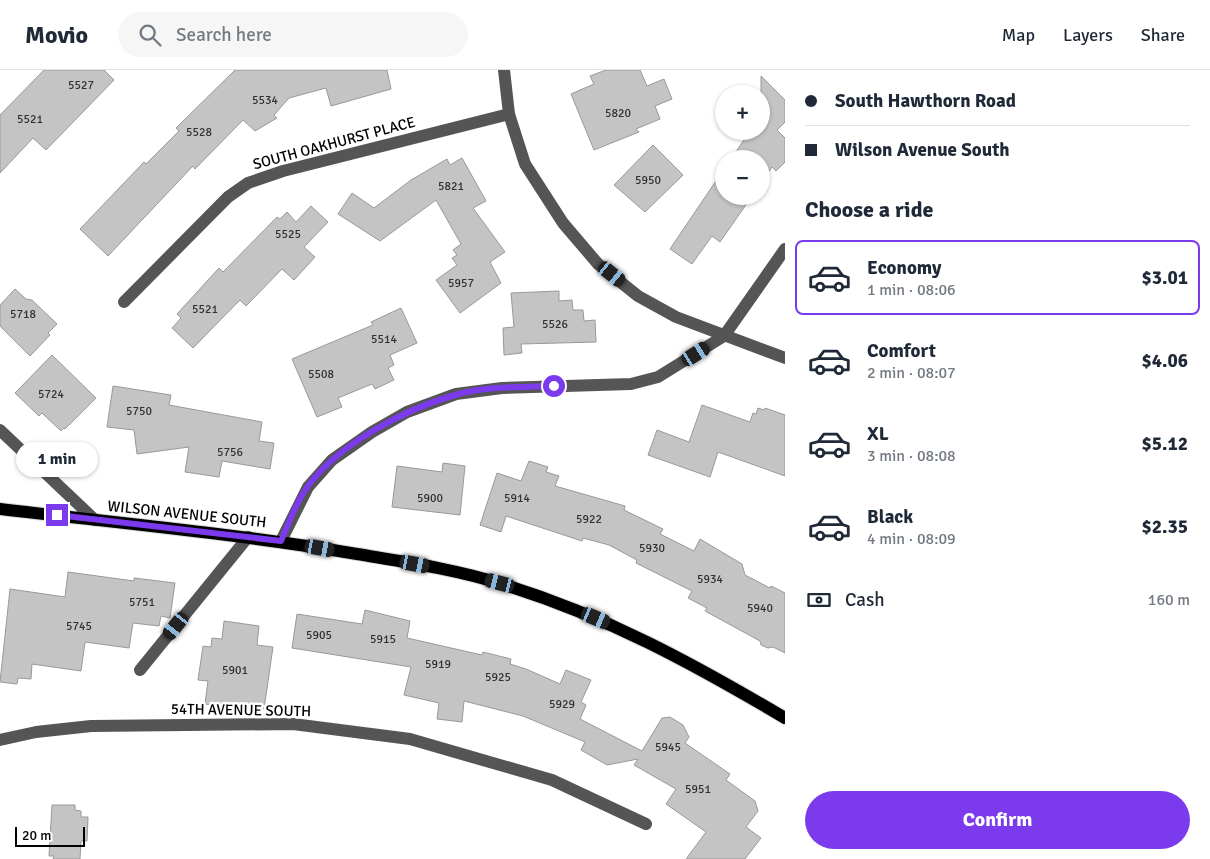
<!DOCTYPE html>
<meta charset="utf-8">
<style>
body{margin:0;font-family:Signika,sans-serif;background:#f6f6f7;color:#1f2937;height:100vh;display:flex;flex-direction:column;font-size:19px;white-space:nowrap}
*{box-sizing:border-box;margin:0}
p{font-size:16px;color:#747a83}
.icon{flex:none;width:28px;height:28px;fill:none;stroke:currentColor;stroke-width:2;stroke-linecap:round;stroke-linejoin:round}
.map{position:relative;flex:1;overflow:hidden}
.drawer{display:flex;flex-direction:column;background:#fff;width:425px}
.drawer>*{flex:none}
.guide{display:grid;align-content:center;height:110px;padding:0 20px;background:#fff}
.buttons{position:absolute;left:715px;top:15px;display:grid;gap:10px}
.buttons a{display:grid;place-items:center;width:55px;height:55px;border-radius:50%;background:#fff;box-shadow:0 1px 4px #0004;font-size:25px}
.scale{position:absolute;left:15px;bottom:12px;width:70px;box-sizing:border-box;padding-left:5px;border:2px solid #000;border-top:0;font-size:14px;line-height:18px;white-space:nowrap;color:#000;-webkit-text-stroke:4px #fff;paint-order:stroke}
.end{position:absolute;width:22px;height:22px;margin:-11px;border:6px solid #7c3aed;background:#fff;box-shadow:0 0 0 2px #fff}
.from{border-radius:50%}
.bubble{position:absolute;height:35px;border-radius:18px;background:#fff;box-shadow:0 1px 4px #0004;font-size:16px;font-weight:800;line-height:35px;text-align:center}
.car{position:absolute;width:15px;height:30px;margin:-15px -8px;border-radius:6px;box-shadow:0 0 4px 1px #0007;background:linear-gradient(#222 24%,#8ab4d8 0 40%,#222 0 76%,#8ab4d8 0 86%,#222 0)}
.guide b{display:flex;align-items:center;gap:18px;height:48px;font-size:19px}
.guide b+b{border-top:1px solid #e0e1e3}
.guide i{width:12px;height:12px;background:#1f2937}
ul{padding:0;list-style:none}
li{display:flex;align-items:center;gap:15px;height:75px;margin:0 10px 8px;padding:0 10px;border:2px solid transparent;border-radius:8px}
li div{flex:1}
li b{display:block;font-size:19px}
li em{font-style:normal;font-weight:800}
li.on{border-color:#7c3aed}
li>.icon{width:45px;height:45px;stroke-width:1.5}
h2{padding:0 20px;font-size:22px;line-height:60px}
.pay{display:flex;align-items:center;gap:12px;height:55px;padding:0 20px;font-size:19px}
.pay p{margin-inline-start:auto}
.button{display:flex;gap:10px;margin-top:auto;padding:10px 20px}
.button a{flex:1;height:58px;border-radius:30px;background:#7c3aed;color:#fff;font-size:20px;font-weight:800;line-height:58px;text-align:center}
header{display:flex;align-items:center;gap:30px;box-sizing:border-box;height:70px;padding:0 25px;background:#fff;border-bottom:1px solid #e0e1e3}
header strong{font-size:24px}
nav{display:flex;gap:28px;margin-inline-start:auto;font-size:18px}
.search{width:350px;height:45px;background:#f6f6f7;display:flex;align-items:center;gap:12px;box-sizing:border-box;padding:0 18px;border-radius:28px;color:#747a83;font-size:19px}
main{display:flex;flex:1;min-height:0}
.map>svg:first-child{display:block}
.building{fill:#c4c4c4;stroke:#999}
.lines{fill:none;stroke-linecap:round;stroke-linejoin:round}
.major-casing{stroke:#dbdbdb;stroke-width:14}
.minor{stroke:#555;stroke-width:12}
.major{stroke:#000;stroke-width:12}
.route{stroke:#7c3aed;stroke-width:6}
.labels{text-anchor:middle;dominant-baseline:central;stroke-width:5;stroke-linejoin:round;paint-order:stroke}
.number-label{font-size:12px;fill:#313131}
.street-label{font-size:15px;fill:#000;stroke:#fff}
</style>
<header>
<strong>Movio</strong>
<div class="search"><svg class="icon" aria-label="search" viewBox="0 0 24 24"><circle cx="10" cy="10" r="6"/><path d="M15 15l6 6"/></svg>Search here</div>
<nav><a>Map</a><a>Layers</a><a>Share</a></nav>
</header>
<main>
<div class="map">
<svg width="785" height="789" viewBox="0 0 785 789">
<rect width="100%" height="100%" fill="#fff"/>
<g class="building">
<polygon points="44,0 104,0 114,10 46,80 33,68 0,103 0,45"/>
<polygon points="235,0 387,0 391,19 331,36 326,18 289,28 274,45 277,48 255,61 243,50 195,99 193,96 108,186 80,159 144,92 146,94 179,61 176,58"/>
<polygon points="606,0 640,0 647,16 664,9 672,29 655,36 660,49 636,59 639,62 594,80 571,24 594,14 590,6"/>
<polygon points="761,6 785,30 785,52 777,60 785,68 785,92 776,101 772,97 761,113 761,89 731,89 750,61 761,61"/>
<polygon points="653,75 683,105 645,142 614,115"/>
<polygon points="462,88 486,131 473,138 505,182 490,192 501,213 460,243 436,210 457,195 452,188 457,185 453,180 461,174 436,130 380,171 338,144 352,123 374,138 411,110 447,89 450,95"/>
<polygon points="724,99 724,126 752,126 720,172 712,166 692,194 670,179"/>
<polygon points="311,136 328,152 304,177 315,187 294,210 282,199 246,236 240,230 193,278 172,258 181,248 177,244 219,198 223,202 277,147 280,149 287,142 296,152"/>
<polygon points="15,219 26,229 32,230 57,254 48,263 50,265 30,286 0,256 0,235"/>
<polygon points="559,221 559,231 572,230 573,240 583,240 584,251 595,250 596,272 521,274 522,283 504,285 503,258 514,257 511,223"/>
<polygon points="401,238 417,273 390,285 394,295 388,298 394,310 375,319 372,314 338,328 342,337 317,347 292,289 373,255 371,252"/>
<polygon points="52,285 96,328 65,359 64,358 61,361 42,343 39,346 15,323"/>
<polygon points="113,316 171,325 169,335 262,352 259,371 274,373 270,399 222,391 219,407 185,402 189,377 137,384 134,360 107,357"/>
<polygon points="702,335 750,352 753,343 756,344 758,338 764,340 765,338 785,345 785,406 718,382 710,407 648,385 657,360 689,372"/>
<polygon points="529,391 548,397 546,402 559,406 555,416 625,436 624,440 663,459 660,464 694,481 700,469 742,494 745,505 770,518 771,516 785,523 785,583 773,577 768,578 761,575 760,571 705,541 707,538 688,528 692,521 636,493 637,490 609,475 583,468 582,471 506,446 501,462 480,455 497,403 521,411"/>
<polygon points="443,393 465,396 460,445 392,437 397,396 442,402"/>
<polygon points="68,502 134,511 134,508 175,513 170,548 161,546 159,556 133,553 129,578 85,572 81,601 32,594 31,609 18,608 17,614 0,612 10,519 65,527"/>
<polygon points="365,540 410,551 407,568 482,585 483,582 511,589 510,594 526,599 560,614 566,600 591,610 581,632 586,635 580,649 642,681 662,648 670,647 683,655 689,667 685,673 730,704 726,710 755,731 758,741 746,757 761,768 745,789 686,789 706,762 666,734 676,719 634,695 638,689 607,695 581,680 585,672 523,646 464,631 462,652 437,649 439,633 404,625 411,597 292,578 297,544 362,554"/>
<polygon points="224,551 259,556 257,575 273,577 264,639 249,637 249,640 205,634 208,611 198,610 203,576 211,577 212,568 222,569"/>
<polygon points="52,735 75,735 75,740 81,741 81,747 88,747 87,771 81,771 80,789 53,789 54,786 49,786"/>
</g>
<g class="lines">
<defs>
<path id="major" d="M0,439C119,453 238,464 357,484C405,492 455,499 502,514C606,546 692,593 785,648"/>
</defs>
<use href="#major" class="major-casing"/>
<g class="minor">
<polyline points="504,0 509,44 525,94 563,153 598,194 638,226 676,247 785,288"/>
<polyline points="124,232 228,127 248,113 283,101 509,44"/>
<polyline points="0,360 95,450"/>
<polyline points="281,471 308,417 332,390 372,362 407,342 456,324 502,318 631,314 658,307 724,266 785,179"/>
<polyline points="140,600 248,467"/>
<polyline points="0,670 36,662 91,656 293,654 410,669 552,710 646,754"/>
</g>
<use href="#major" class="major"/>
</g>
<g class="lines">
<path class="route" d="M57,445L281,471C289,453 296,432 308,416C339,374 405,339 455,325C486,316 521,317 554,316"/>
</g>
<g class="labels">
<g class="number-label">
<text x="81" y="15">5527</text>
<text x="265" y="30">5534</text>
<text x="618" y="43">5820</text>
<text x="30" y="49">5521</text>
<text x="199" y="62">5528</text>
<text x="648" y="110">5950</text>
<text x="451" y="116">5821</text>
<text x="288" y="164">5525</text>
<text x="461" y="213">5957</text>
<text x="205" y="239">5521</text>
<text x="23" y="244">5718</text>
<text x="555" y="254">5526</text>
<text x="384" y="269">5514</text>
<text x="321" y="304">5508</text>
<text x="51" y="324">5724</text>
<text x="139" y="341">5750</text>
<text x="230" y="382">5756</text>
<text x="430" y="428">5900</text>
<text x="517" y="428">5914</text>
<text x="589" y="449">5922</text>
<text x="652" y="478">5930</text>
<text x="710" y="509">5934</text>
<text x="142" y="532">5751</text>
<text x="760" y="538">5940</text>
<text x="79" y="556">5745</text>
<text x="319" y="565">5905</text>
<text x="383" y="569">5915</text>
<text x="438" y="594">5919</text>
<text x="235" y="600">5901</text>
<text x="498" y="607">5925</text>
<text x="562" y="634">5929</text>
<text x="668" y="677">5945</text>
<text x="698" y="719">5951</text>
</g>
<g class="street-label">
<text transform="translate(334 73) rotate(-15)">SOUTH OAKHURST PLACE</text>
<text transform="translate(187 444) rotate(6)">WILSON AVENUE SOUTH</text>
<text transform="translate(241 640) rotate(1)">54TH AVENUE SOUTH</text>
</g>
</g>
</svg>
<div class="buttons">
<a>+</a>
<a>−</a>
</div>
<div class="scale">20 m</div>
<i class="end from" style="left:554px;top:316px"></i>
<i class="end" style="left:57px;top:445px"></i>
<div class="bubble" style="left:16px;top:372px;width:82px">1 min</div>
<i class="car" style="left:612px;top:204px;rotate:129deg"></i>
<i class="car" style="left:696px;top:284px;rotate:57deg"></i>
<i class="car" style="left:320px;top:478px;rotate:100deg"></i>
<i class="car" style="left:415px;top:494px;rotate:101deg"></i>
<i class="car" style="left:500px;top:513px;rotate:284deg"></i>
<i class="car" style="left:596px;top:548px;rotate:113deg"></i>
<i class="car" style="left:176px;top:556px;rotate:219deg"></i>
</div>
<section class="drawer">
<div class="guide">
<b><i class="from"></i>South Hawthorn Road</b>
<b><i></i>Wilson Avenue South</b>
</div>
<h2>Choose a ride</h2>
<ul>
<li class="on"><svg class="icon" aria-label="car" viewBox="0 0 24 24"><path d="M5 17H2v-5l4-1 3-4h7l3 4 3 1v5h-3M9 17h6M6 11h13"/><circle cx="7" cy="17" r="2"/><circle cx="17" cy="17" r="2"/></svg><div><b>Economy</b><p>1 min · 08:06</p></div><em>$3.01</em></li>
<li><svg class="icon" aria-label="car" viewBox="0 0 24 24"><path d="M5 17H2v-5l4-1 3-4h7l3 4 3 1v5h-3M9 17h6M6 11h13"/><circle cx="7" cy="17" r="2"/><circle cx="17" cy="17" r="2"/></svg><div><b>Comfort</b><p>2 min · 08:07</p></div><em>$4.06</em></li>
<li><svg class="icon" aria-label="car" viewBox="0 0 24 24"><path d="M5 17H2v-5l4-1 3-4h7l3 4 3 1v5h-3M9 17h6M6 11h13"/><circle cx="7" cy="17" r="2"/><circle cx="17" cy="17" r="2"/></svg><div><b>XL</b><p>3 min · 08:08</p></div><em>$5.12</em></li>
<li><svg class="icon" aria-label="car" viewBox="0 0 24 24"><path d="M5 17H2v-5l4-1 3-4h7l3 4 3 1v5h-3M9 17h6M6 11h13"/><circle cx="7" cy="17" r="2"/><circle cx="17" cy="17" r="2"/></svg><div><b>Black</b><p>4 min · 08:09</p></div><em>$2.35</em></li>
</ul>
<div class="pay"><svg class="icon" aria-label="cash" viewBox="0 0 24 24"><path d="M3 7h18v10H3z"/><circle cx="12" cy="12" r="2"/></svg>Cash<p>160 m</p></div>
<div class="button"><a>Confirm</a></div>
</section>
</main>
